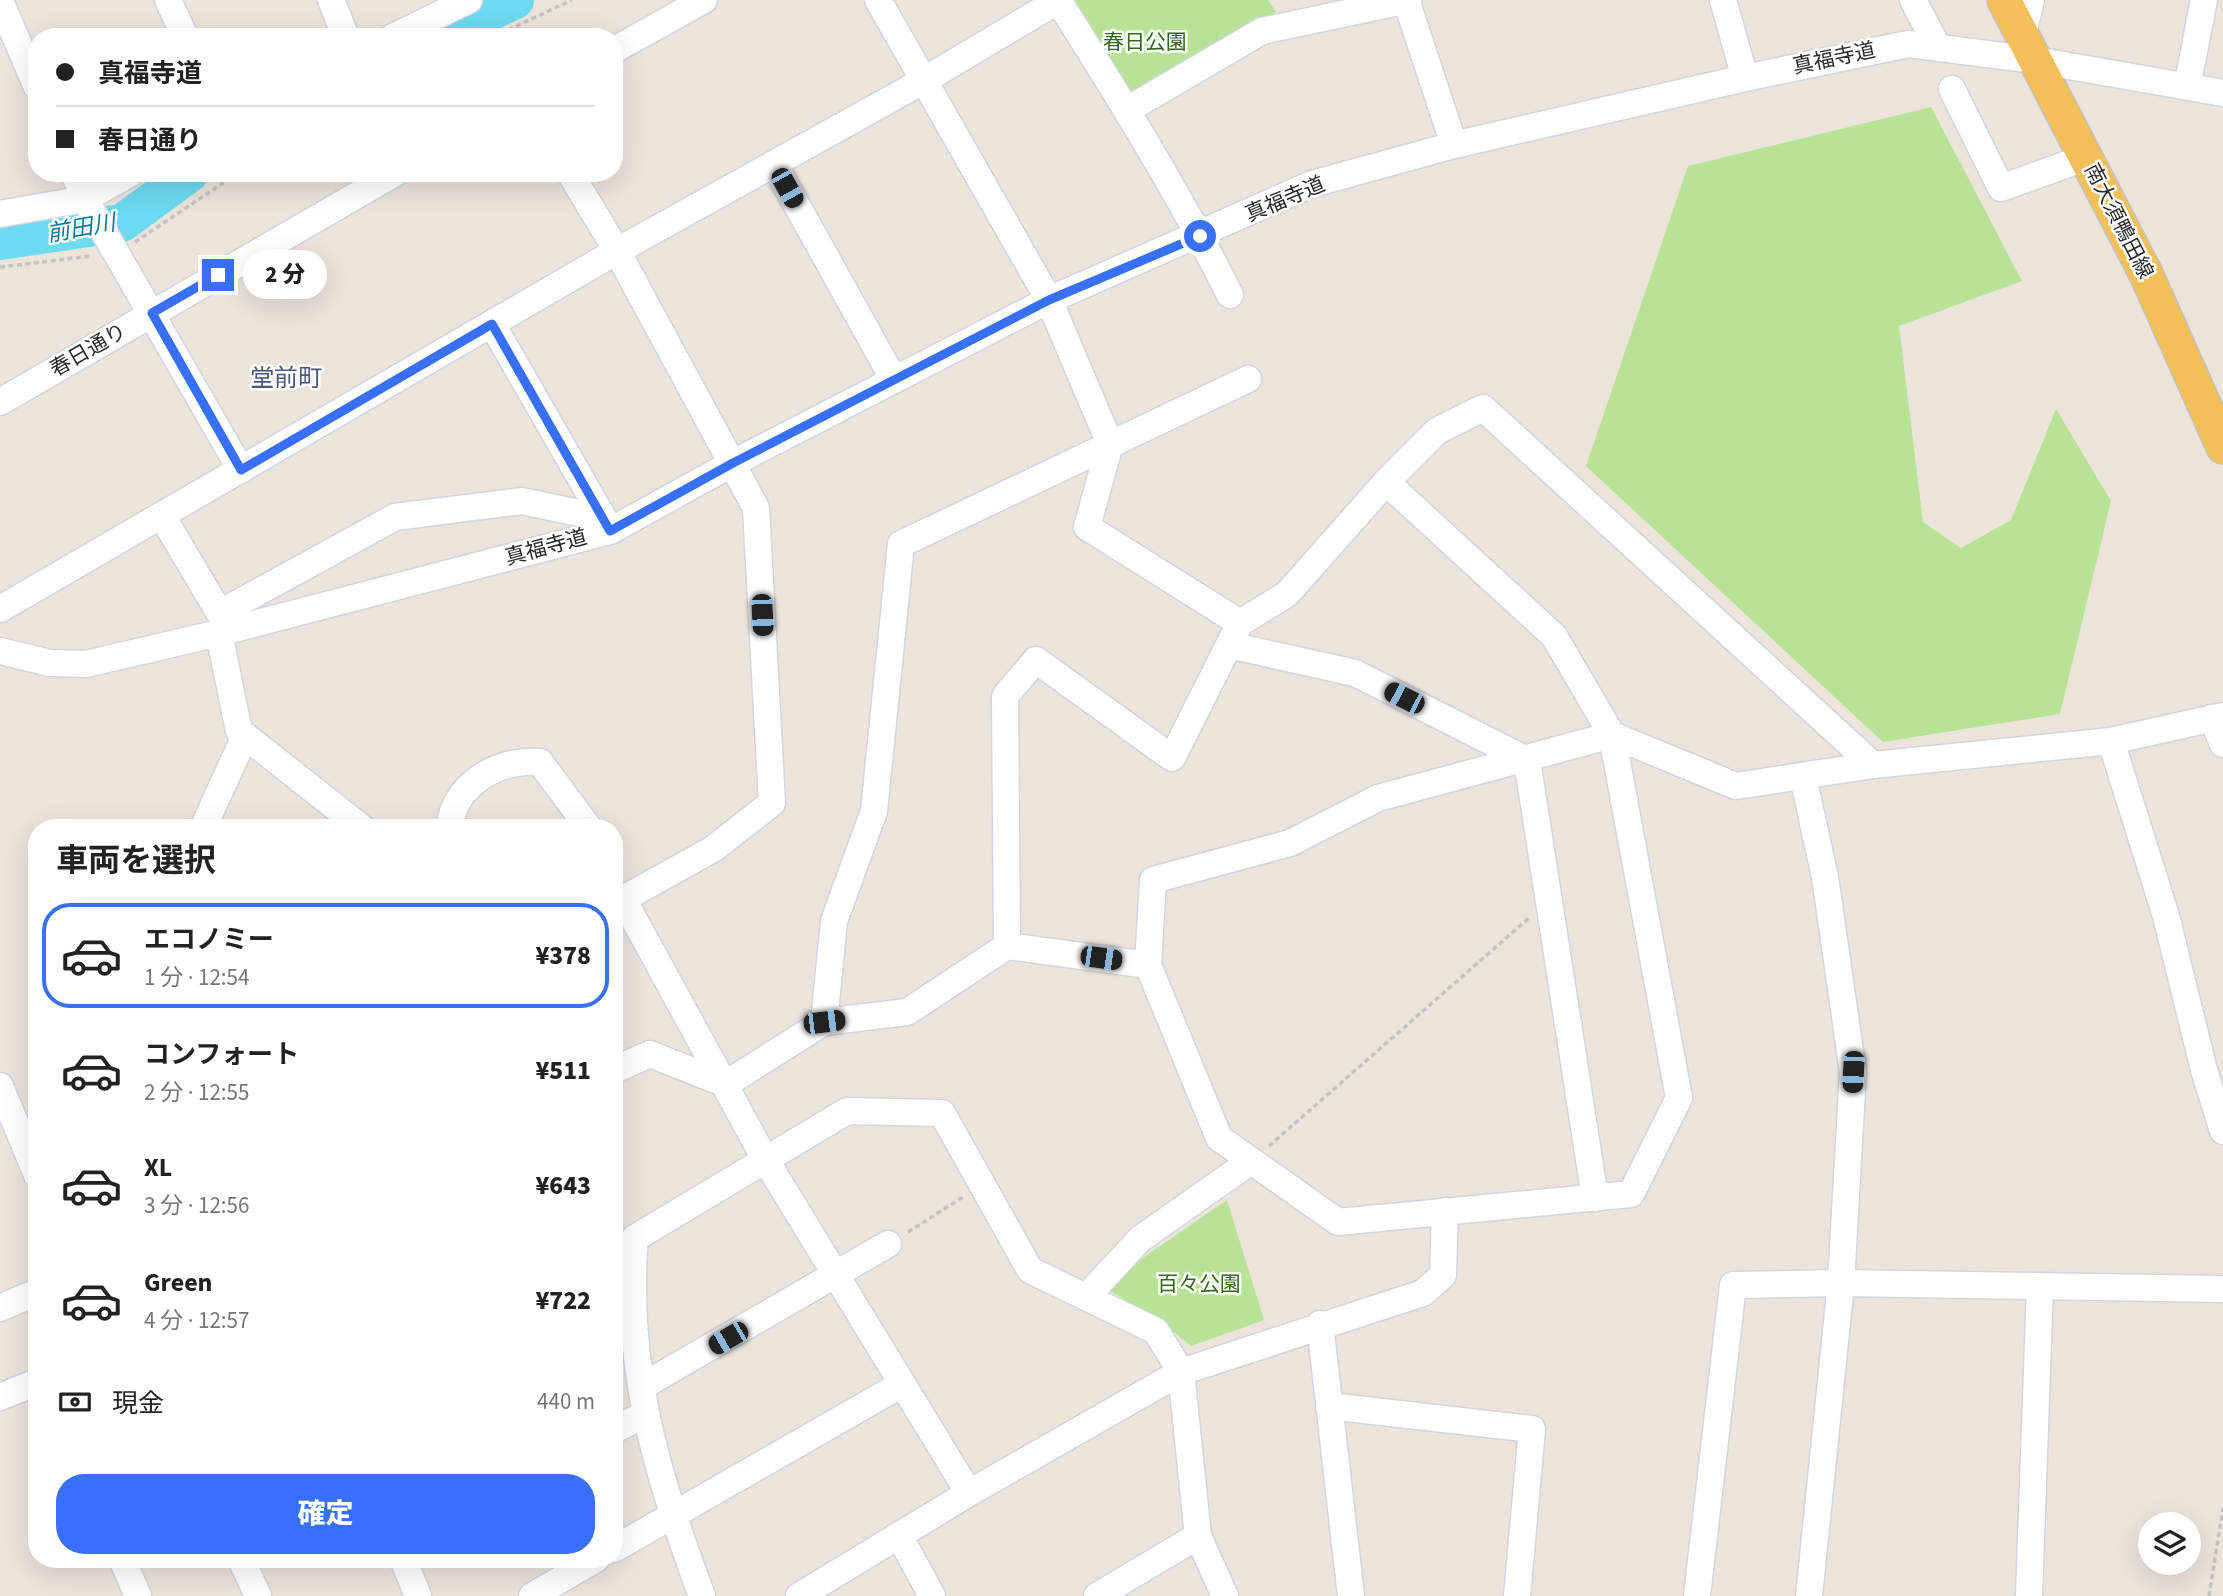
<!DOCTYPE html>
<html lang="ja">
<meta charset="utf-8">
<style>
body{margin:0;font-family:"Source Sans 3","Noto Sans JP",sans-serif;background:#f2f2f2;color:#222;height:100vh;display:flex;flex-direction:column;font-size:26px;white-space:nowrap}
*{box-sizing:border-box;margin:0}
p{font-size:23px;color:#767676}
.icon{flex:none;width:38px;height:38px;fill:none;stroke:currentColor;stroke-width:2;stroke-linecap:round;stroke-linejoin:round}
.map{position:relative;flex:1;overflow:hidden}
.drawer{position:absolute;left:28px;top:819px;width:595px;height:749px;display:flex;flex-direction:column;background:#fff;border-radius:28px;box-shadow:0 7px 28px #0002}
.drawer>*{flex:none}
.hud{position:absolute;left:28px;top:28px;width:595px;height:154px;border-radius:28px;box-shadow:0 7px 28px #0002;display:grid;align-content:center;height:154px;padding:0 28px;background:#fff}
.controls{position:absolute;left:2138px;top:1512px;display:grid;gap:14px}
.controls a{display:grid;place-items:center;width:63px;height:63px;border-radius:50%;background:#fff;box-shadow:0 7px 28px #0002;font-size:35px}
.end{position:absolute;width:32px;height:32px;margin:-16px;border:9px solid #3870fc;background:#fff;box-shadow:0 0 0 4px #fff}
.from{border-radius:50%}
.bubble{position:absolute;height:49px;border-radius:24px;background:#fff;box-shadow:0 7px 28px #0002;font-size:23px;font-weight:800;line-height:49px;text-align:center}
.car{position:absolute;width:21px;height:42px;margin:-21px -10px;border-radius:9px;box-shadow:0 0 5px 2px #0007;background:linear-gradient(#222 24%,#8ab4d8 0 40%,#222 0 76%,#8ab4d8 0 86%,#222 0)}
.hud b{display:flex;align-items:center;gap:24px;height:66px;font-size:26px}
.hud b+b{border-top:2px solid #e0e0e0}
.hud i{width:18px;height:18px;background:#222}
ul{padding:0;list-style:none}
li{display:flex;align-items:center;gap:21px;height:105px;margin:0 14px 10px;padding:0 14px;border:4px solid transparent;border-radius:28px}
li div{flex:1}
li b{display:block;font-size:26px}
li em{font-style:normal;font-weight:800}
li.selected{border-color:#3870fc}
li>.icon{width:63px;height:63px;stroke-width:1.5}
h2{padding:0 28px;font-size:32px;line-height:84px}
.pay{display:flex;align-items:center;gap:18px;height:77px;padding:0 28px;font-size:26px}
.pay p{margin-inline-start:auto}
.action{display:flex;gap:14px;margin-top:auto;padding:14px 28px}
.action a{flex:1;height:80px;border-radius:28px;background:#3870fc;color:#fff;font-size:28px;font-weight:800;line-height:80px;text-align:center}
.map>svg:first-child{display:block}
.green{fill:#b8e396}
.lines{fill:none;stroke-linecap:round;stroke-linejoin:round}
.river{stroke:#6cdaf0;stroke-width:38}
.minor-casing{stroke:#d0d5e3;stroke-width:29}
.major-casing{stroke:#c3c3c3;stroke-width:36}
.path{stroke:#c3c3c3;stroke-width:3.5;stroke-dasharray:5 3.5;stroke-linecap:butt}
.minor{stroke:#fff;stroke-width:26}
.major{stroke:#f2bf59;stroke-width:33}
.route{stroke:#3870fc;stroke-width:9}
.labels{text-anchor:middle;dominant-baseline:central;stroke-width:5;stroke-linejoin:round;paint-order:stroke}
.park-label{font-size:21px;fill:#316719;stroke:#fff}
.street-label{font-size:21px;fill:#292929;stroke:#fff}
.water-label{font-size:23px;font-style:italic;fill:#0b789b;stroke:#fff}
.quarter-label{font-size:24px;fill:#49577a;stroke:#fff}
</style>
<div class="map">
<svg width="2223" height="1596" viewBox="0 0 2223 1596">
<rect width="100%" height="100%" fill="#ece3db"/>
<g class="green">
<polygon points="1074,0 1268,0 1276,12 1131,98 1071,2"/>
<polygon points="1931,107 2022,281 1899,326 1923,522 1961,548 2011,520 2056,409 2111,501 2060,714 1883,742 1586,466 1688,166"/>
<polygon points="1227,1200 1264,1320 1191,1346 1163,1323 1106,1288 1147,1255"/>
</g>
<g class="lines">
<g class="river">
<polyline points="437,37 515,0"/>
<polyline points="0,241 122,223 190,173"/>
</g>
<defs>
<g id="minor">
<polyline points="168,0 185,37"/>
<polyline points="331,0 346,37"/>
<polyline points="878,0 1049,300 1110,444 1087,527 1240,623 1287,594 1386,482 1437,431 1483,408 1873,765"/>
<path d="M1058,0C1119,97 1179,193 1230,295"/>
<polyline points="1406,0 1454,145"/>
<polyline points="1723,0 1745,78"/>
<polyline points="1913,0 1937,46"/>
<polyline points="0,1 37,87"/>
<polyline points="2023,34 2031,0"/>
<polyline points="393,37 469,0"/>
<polyline points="614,50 704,0"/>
<polyline points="2187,87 2204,0"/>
<polyline points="1952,89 2001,188 2087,157"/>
<polyline points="1127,110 1262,31 1408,0"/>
<polyline points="774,164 894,380"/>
<polyline points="74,173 85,199 241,470"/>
<polyline points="570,173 617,251 756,508 772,803 713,849 623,899 765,1159 969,1493"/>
<polyline points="0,214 85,199 131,173"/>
<polyline points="492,324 608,526"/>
<polyline points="0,402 395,173"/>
<polyline points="1386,482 1554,636 1612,735 1679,1098 1631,1194 1338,1222 1219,1138 1148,965 1153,880 1290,843 1378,798 1612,735 1736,786 1873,765 2111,741 2223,716"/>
<polyline points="162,516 229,629"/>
<polyline points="0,609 617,251 923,81 1059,0"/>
<polyline points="220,613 395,517 522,501 603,518"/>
<polyline points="219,633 239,731 362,828"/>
<polyline points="1229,645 1355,673 1527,760 1595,1198"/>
<polyline points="0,651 50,663 86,664 219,633 610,531 733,463 1049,300 1312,184 1454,145 1745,78 1908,44 2035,60 2223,93"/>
<polyline points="2212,718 2223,744"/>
<polyline points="2111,741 2166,916 2204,1070 2223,1131"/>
<polyline points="1803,777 1825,877 1853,1072 1841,1283 1809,1596"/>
<polyline points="203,828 245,736"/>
<path d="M449,828C455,783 498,759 540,762L589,828"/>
<polyline points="1007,946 1148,965"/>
<polyline points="824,1022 834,921 874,811 901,544 1248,379"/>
<polyline points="614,1070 650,1054 726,1084"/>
<polyline points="726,1084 824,1022 907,1012 1007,946 1005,696 1036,660 1172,758 1240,623"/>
<polyline points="0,1086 37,1175"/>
<polyline points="1087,1296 1140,1239 1251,1161"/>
<polyline points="0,1308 37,1292"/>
<polyline points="1320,1324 1351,1596"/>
<polyline points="641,1387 888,1244"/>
<polyline points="0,1397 37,1382"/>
<polyline points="1329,1406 1532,1429 1517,1596"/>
<polyline points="614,1430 644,1415"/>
<polyline points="900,1537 932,1596"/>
<polyline points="614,1549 902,1384"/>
<polyline points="122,1559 138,1596"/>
<polyline points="241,1559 258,1596"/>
<polyline points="403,1559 418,1596"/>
<polyline points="532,1596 596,1559"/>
<path d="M702,1596C657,1476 624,1367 635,1238L847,1111L942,1113L1030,1270L1156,1331L1181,1372L1198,1536L1225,1596"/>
<polyline points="799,1596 969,1493 1181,1372 1423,1293 1443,1275 1445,1211"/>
<polyline points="1097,1596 1198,1536"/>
<polyline points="1697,1596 1733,1285 1841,1283 2223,1289"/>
<polyline points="2029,1596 2040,1286"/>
</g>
<polyline id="major" points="2004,0 2146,274 2223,447"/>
</defs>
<use href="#minor" class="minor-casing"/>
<use href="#major" class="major-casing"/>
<g class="path">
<polyline points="493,37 572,0"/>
<polyline points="135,242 238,173"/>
<polyline points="0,267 92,256"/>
<polyline points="1269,1146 1529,918"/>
<polyline points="908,1232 963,1197"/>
<polyline points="2209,1596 2223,1508"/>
</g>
<use href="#minor" class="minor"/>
<use href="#major" class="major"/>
</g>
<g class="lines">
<polyline class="route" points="218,275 152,313 241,470 492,324 610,531 733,463 1049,300 1200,236"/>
</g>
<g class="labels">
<g class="park-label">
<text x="1145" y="42">春日公園</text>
<text x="1199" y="1284">百々公園</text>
</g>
<g class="street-label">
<text transform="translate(1834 58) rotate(-12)">真福寺道</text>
<text transform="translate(1285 199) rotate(-23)">真福寺道</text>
<text transform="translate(2119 221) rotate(63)">南大須鴨田線</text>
<text transform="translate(88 350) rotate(-30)">春日通り</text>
<text transform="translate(546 547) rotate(-15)">真福寺道</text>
</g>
<g class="water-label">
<text transform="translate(81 228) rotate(-10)">前田川</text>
</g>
<g class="quarter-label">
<text x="286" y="378">堂前町</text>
</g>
</g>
</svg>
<div class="controls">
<a><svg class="icon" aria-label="layers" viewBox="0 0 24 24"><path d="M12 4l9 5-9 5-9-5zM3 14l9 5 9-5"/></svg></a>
</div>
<i class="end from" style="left:1200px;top:236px"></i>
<i class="end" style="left:218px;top:275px"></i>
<div class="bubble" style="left:243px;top:250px;width:84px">2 分</div>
<i class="car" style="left:787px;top:188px;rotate:151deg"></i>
<i class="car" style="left:762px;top:615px;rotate:177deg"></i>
<i class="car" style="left:1404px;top:698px;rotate:297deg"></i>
<i class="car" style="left:1101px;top:958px;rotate:98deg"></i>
<i class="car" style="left:824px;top:1022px;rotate:83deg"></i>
<i class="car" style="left:1853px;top:1072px;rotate:183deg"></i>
<i class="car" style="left:728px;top:1338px;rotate:240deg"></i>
<div class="hud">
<b><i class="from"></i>真福寺道</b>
<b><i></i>春日通り</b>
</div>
<section class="drawer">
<h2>車両を選択</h2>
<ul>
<li class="selected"><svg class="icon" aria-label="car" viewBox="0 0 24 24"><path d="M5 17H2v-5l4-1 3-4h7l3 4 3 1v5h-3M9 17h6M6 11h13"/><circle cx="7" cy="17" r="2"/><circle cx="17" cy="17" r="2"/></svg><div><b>エコノミー</b><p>1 分 · 12:54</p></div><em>¥378</em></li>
<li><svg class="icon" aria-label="car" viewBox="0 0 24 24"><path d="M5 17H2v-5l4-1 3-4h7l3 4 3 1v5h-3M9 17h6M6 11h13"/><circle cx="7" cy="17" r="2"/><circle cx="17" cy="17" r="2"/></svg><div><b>コンフォート</b><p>2 分 · 12:55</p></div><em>¥511</em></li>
<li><svg class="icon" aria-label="car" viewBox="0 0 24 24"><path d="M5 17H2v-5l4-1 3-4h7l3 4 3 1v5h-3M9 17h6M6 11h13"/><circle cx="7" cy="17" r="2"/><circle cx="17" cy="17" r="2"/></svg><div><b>XL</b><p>3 分 · 12:56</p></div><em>¥643</em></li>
<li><svg class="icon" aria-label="car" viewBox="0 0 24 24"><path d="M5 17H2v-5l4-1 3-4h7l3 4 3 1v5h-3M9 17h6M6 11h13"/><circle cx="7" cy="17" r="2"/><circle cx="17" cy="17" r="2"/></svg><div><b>Green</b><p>4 分 · 12:57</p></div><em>¥722</em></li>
</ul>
<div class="pay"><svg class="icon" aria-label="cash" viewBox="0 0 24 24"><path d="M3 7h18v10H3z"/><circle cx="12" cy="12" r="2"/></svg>現金<p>440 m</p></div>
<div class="action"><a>確定</a></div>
</section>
</div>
